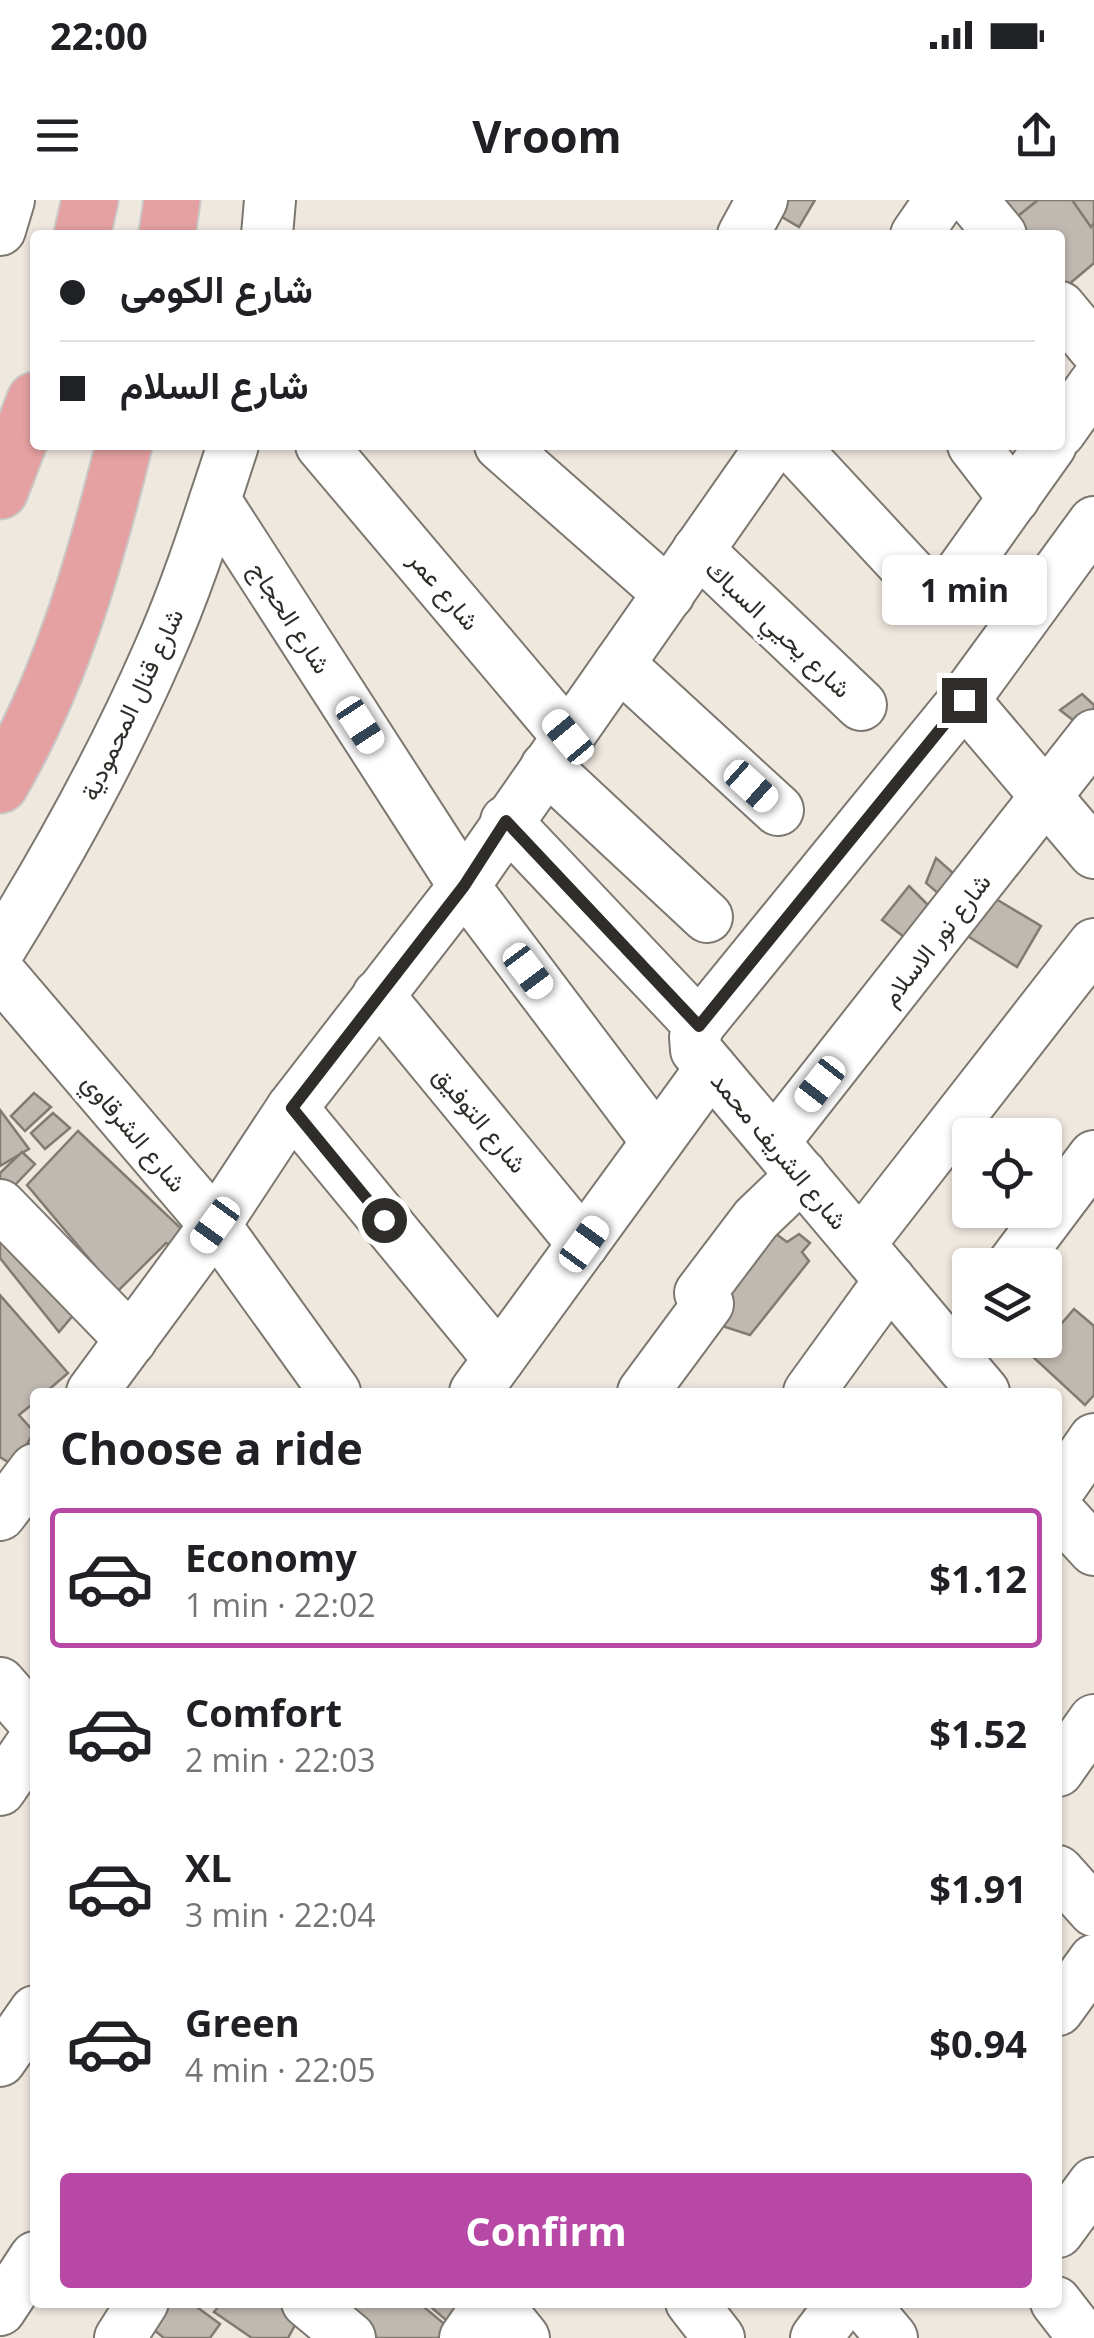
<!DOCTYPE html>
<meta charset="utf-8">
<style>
body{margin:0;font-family:"Open Sans",Vazirmatn,sans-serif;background:#f2f2f2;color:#202124;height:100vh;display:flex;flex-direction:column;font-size:38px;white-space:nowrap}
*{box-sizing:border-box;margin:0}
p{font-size:32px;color:#757577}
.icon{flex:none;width:55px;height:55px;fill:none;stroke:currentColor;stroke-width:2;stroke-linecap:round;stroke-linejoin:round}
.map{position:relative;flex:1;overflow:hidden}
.sheet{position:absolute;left:30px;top:1188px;width:1032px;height:920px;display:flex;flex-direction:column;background:#fff;border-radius:10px;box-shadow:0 2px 8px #0004}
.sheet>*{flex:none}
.top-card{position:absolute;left:30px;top:30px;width:1035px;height:220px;border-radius:10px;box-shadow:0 2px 8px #0004;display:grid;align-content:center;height:220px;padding:0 30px;background:#fff}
.tools{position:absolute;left:952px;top:918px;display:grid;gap:20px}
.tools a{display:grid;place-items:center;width:110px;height:110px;border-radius:10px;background:#fff;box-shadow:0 2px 8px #0004;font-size:50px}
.end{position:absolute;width:45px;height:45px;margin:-22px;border:12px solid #2f2d29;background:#fff;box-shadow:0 0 0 5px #fff}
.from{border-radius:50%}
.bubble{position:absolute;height:70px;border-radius:10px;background:#fff;box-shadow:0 2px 8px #0004;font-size:32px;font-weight:700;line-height:70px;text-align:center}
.car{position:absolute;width:30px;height:60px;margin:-30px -15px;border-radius:12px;box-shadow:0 0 8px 2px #0007;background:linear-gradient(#fff 24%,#345 0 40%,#fff 0 76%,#345 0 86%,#fff 0)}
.top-card b{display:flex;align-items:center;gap:35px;height:95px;font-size:38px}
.top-card b+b{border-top:2px solid #e0e0e0}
.top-card i{width:25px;height:25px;background:#202124}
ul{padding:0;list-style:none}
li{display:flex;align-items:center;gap:30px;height:140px;margin:0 20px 15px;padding:0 10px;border:5px solid transparent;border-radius:10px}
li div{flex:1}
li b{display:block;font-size:38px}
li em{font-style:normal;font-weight:700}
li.selected{border-color:#b748a5}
li>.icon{width:90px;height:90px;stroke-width:1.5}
h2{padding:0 30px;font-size:45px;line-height:120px}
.cta{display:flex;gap:20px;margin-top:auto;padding:20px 30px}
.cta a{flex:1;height:115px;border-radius:10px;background:#b748a5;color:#fff;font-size:40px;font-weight:700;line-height:115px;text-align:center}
.status{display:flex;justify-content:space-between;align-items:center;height:70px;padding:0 50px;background:#fff;direction:ltr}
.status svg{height:28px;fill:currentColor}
header{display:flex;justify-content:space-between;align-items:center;height:130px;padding:0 30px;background:#fff;font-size:45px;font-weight:700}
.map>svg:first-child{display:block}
.building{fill:#c0b9b1;stroke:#817b73;stroke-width:2.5}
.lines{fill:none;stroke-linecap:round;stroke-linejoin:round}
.minor-casing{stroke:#7c776f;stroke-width:54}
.major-casing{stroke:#c9c8c7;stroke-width:59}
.minor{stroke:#fff;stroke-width:50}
.major{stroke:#e5a1a1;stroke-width:55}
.route{stroke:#2f2d29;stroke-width:12}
.labels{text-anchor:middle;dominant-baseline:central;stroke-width:8;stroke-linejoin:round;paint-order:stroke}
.street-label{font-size:25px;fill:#2f2d29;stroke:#fff}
</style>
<div class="status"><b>22:00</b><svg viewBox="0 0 49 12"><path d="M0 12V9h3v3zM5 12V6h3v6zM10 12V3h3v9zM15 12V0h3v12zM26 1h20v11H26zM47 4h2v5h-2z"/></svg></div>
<header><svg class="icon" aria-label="menu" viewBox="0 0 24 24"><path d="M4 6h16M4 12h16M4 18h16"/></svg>Vroom<svg class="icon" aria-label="share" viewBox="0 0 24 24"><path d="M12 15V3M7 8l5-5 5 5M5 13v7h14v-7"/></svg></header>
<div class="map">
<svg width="1094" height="2138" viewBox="0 0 1094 2138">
<rect width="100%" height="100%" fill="#efe8df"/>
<g class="building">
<polygon points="762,0 815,0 799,27 760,4"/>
<polygon points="986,0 1038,0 1007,25"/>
<polygon points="1038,0 1073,0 1094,25 1094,63 1061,91 1060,35 1015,35 1007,25"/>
<polygon points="1072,0 1094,0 1094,23 1091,27"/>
<polygon points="1082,494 1094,505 1094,512 1083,528 1060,510"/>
<polygon points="936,658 962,681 958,710 926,683"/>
<polygon points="909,686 938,715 917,747 882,720"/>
<polygon points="996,699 1041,726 1017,767 966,735"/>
<polygon points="34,893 51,907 25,931 11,916"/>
<polygon points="0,910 29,949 0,966"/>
<polygon points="53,913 70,928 45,949 31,933"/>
<polygon points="78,931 189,1036 177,1049 166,1043 117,1092 27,985"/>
<polygon points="22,952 35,964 14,986 103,1080 59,1132 0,1058 0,973"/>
<polygon points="756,1019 787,1042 799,1034 810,1043 802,1052 809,1061 750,1135 722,1126 700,1093"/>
<polygon points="0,1095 68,1173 46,1192 35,1192 35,1202 19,1215 34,1232 14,1266 0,1257"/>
<polygon points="1074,1109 1094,1126 1094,1195 1085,1205 1033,1157"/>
<polygon points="149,2102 190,2102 220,2124 210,2138 164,2138 139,2118"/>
<polygon points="222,2102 290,2102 302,2112 288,2138 252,2138 214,2112"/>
<polygon points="330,2102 418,2102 461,2138 370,2138"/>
<polygon points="425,2102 484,2102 460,2132"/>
</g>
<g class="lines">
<defs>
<g id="minor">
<polyline points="972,0 1001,35"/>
<polyline points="0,30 9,0"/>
<polyline points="267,35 270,0"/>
<polyline points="743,35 762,0"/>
<polyline points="916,35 940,0"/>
<polyline points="1060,107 1094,148"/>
<polyline points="1060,232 1094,184"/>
<polyline points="321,245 568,537"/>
<polyline points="500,245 669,394"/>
<polyline points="792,245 934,398 945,394 1051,245"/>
<polyline points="973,245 1014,298"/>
<polyline points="215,300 464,686 657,942"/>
<polyline points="698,350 861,505"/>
<polyline points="619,464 778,610"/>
<polyline points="964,500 1094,653"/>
<polyline points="546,567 707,717"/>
<polyline points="506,621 699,825 695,837 696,850 984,1192"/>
<path d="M0,749C59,654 113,556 158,453C188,386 210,315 233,245"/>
<polyline points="0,773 215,1025 335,1192"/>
<polyline points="378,795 583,1044"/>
<polyline points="699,825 964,500 1094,322"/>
<polyline points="292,908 499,1159"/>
<polyline points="774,942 1094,535"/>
<polyline points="0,1005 131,1140"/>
<polyline points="860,1044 1094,744"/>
<polyline points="1012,1065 1094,956"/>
<polyline points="92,1192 215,1025 292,908 464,686 772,245"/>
<polyline points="475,1192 711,868"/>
<polyline points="643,1192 708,1104 700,1093 756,1019 802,975"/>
<polyline points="809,1192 890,1080"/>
<polyline points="1058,1291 1094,1239"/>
<polyline points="1058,1311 1094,1350"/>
<polyline points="0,1315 35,1269"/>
<polyline points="0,1483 35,1523"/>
<polyline points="1058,1571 1094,1520"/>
<polyline points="0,1590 35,1539"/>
<polyline points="1058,1671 1094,1711"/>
<polyline points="1058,1810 1094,1760"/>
<polyline points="0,1861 35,1811"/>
<polyline points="1058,2032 1094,1983"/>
<polyline points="307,2102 350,2138"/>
<polyline points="495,2102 524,2138"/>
<polyline points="691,2102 719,2138"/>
<polyline points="862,2102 892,2138"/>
<polyline points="1056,2102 1084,2138"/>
<polyline points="0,2110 35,2057"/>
<polyline points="120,2138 143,2102"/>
<polyline points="465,2138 490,2102"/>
<polyline points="816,2138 843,2102"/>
</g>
<g id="major">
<polyline points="82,35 90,0"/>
<polyline points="167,35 172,0"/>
<polyline points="0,291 35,200"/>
<path d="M0,585C61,481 95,362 124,245"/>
</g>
</defs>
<use href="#minor" class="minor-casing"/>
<use href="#major" class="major-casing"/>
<use href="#minor" class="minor"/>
<use href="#major" class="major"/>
</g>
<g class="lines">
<polyline class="route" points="384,1020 292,908 464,686 506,621 699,826 964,500"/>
</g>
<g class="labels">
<g class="street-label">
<text transform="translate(445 390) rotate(50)">شارع عمر</text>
<text transform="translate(291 417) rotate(57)">شارع الحجاج</text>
<text transform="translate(779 428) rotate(43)">شارع يحيي السباك</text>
<text transform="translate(131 504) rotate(-65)">شارع قنال المحمودية</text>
<text transform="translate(935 739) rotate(-52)">شارع نور الاسلام</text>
<text transform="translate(481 919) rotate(50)">شارع التوفيق</text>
<text transform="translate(135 932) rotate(50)">شارع الشرقاوي</text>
<text transform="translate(780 950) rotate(50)">شارع الشريف محمد</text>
</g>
</g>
</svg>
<div class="tools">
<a><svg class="icon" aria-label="locate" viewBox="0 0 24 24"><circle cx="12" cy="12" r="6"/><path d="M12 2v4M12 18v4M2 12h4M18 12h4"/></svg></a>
<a><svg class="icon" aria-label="layers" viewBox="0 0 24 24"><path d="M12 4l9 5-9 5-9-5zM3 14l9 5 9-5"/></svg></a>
</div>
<i class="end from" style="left:384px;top:1020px"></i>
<i class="end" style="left:964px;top:500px"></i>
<div class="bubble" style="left:882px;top:355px;width:165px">1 min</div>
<i class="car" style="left:360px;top:525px;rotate:147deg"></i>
<i class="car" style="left:568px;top:537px;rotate:320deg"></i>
<i class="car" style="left:751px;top:586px;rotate:132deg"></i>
<i class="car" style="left:528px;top:771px;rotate:143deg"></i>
<i class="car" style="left:820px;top:884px;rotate:218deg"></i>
<i class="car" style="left:215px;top:1025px;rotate:216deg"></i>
<i class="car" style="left:584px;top:1044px;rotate:36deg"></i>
<div class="top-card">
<b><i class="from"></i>شارع الكومى</b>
<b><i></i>شارع السلام</b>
</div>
<section class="sheet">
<h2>Choose a ride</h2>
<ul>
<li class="selected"><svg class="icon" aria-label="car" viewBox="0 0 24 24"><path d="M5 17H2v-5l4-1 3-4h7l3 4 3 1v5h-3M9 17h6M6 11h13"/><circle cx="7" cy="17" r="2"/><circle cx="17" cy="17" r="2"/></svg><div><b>Economy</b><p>1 min · 22:02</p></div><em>$1.12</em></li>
<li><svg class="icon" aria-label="car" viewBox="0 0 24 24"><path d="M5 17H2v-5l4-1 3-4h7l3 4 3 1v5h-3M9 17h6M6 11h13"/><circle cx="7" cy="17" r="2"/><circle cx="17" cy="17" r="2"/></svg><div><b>Comfort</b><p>2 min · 22:03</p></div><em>$1.52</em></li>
<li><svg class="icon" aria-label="car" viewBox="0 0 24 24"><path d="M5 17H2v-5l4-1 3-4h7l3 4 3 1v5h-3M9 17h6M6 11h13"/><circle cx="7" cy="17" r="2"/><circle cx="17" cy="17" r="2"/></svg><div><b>XL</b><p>3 min · 22:04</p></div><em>$1.91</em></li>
<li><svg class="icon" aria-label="car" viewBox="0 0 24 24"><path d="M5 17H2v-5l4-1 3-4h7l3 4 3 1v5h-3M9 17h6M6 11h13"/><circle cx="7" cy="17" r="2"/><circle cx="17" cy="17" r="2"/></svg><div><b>Green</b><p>4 min · 22:05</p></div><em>$0.94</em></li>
</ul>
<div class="cta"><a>Confirm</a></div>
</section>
</div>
